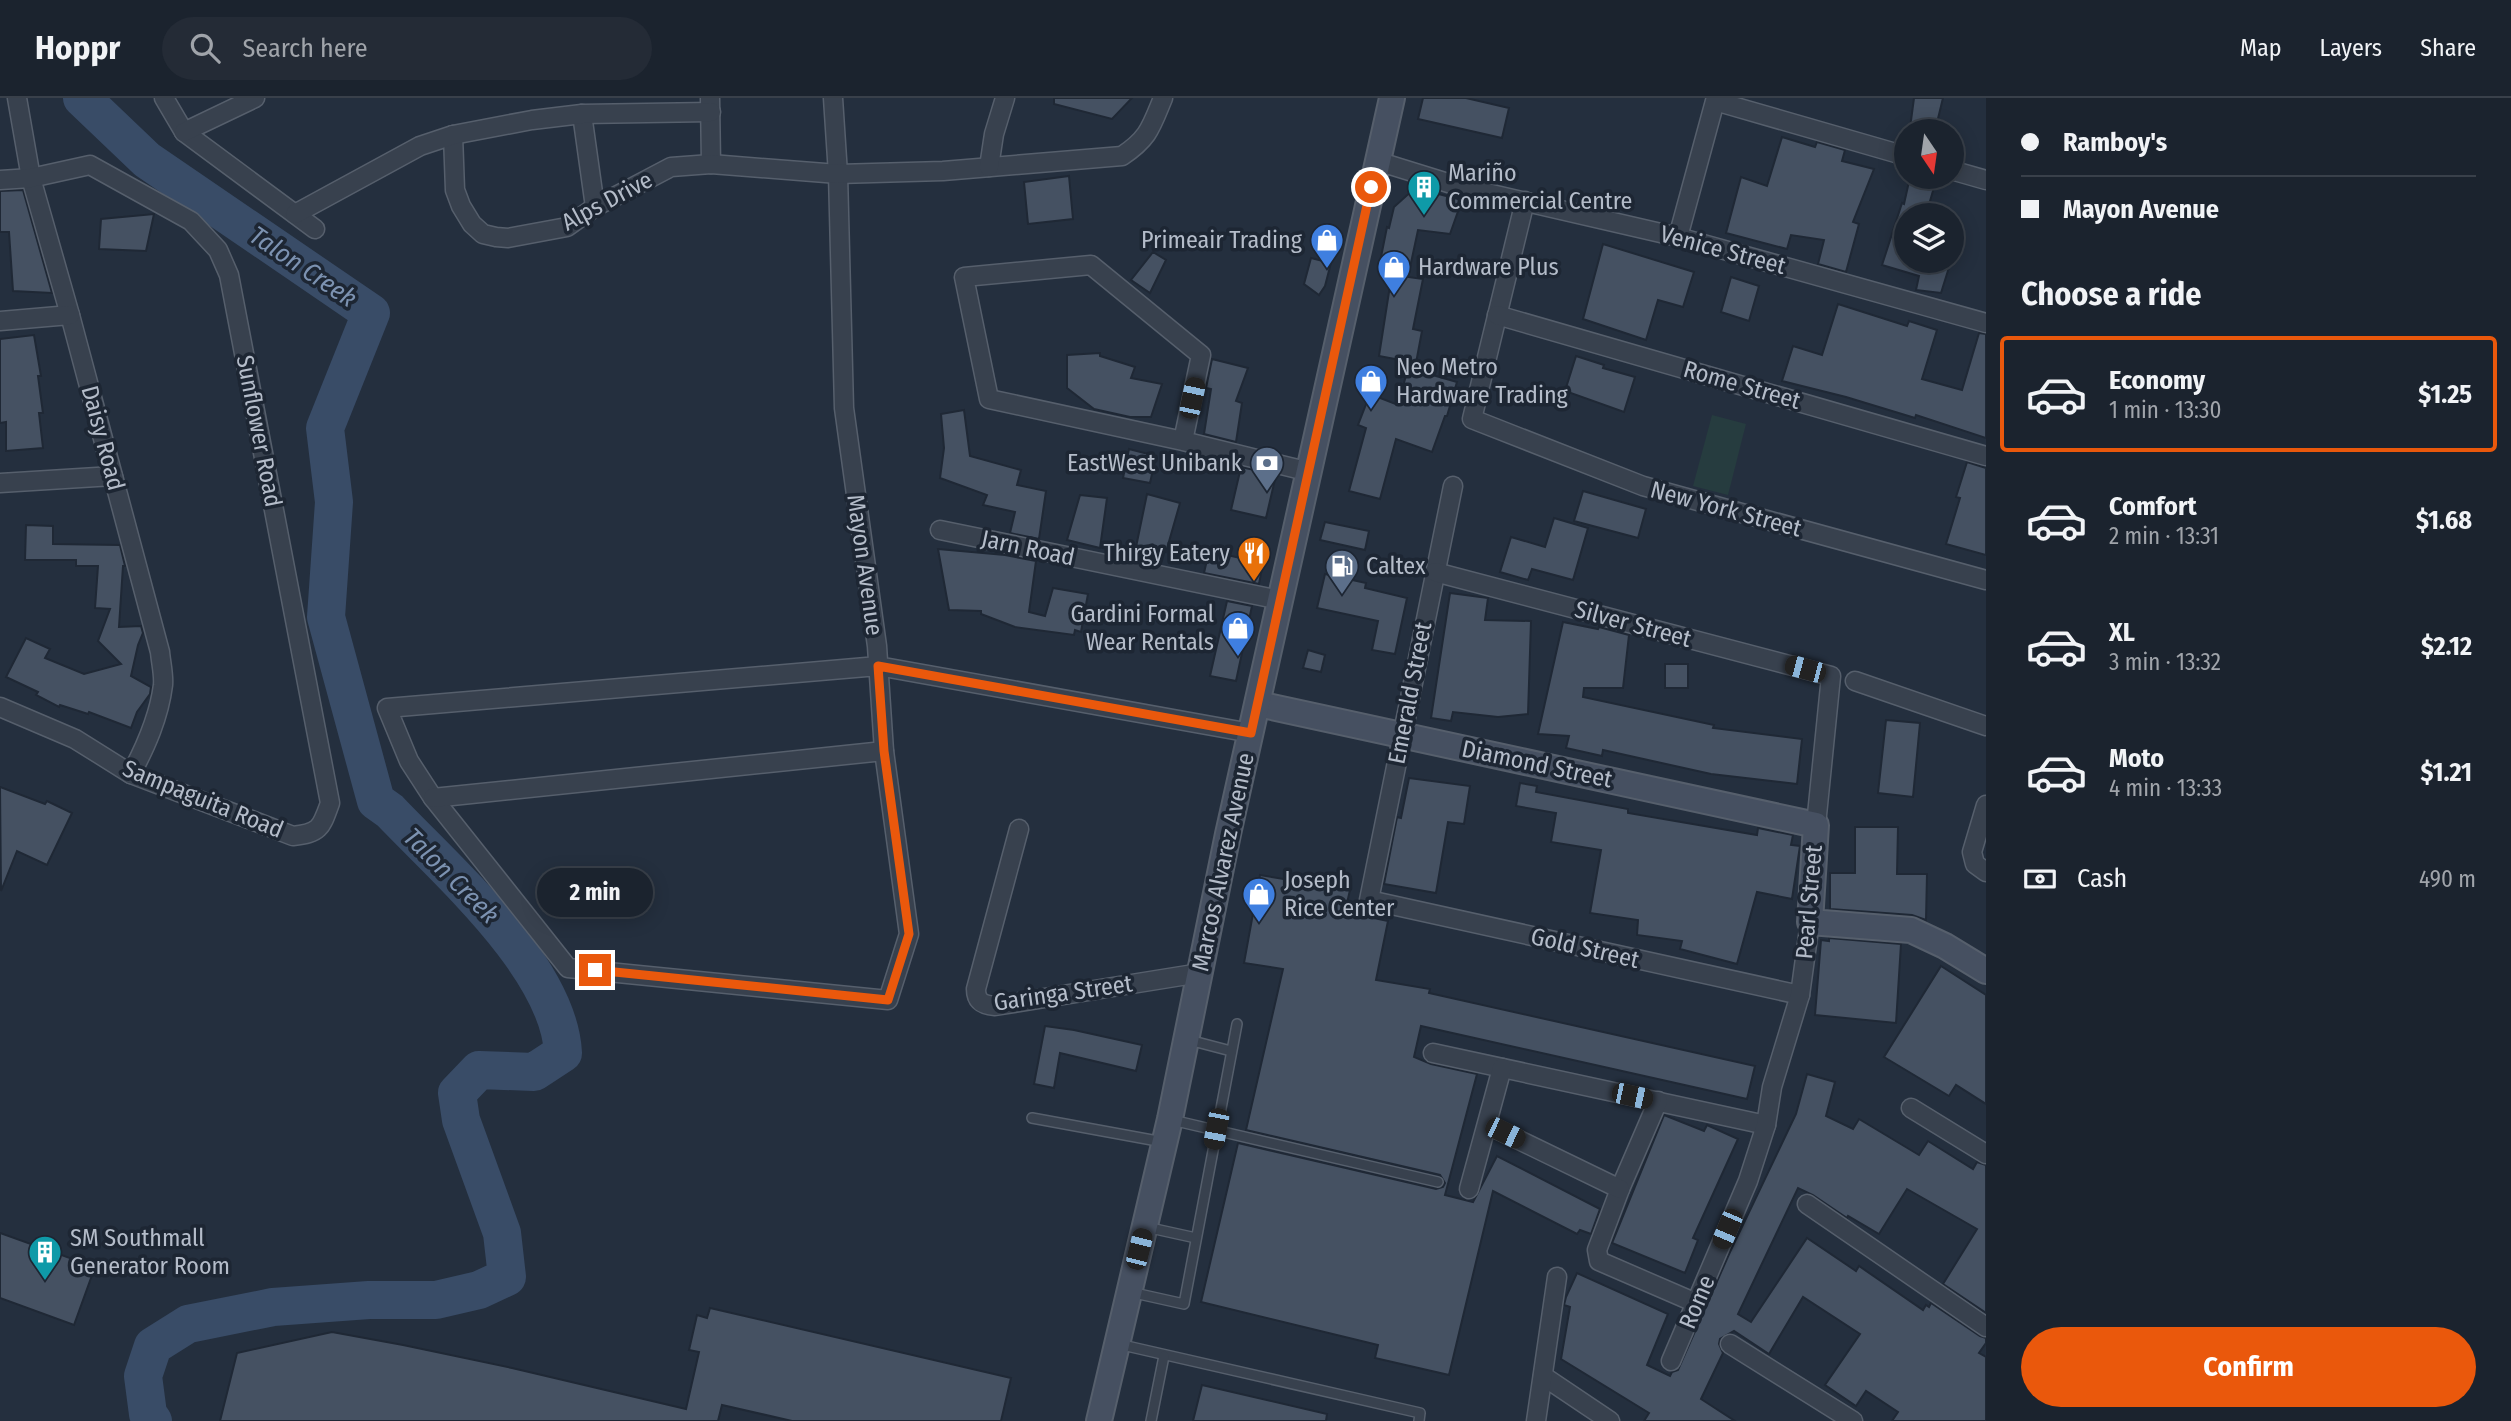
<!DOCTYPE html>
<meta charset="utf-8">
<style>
body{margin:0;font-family:"Fira Sans Condensed",sans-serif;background:#242b36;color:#f1f3f6;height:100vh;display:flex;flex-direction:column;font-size:26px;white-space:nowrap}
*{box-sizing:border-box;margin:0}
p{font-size:23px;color:#a0a4aa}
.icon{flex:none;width:38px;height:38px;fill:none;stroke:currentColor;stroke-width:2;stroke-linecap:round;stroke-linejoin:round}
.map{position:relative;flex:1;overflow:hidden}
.sheet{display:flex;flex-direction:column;background:#1b232e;width:525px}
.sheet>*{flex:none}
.banner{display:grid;align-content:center;height:154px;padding:0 35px;background:#1b232e}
.needle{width:46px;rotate:167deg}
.controls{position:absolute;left:1894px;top:21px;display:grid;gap:14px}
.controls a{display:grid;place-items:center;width:70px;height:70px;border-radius:50%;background:#1b232e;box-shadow:0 4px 18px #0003,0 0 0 2px #39404a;font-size:35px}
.end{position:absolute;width:32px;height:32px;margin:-16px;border:9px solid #ea580c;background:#fff;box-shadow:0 0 0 4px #fff}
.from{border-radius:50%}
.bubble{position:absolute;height:49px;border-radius:24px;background:#1b232e;box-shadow:0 4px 18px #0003,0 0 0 2px #39404a;font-size:23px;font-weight:700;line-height:49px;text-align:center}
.car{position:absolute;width:21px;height:42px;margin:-21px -10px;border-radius:9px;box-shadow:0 0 5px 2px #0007;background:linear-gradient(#222 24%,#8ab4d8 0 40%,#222 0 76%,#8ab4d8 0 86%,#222 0)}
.banner b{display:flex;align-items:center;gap:24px;height:66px;font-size:26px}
.banner b+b{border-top:2px solid #39404a}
.banner i{width:18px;height:18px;background:#f1f3f6}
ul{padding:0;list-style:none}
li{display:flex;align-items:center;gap:21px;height:116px;margin:0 14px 10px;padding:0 21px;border:4px solid transparent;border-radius:7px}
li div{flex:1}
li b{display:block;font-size:26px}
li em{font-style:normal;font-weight:700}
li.current{border-color:#ea580c}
li>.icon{width:63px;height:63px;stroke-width:1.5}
h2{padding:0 35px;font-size:32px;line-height:84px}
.pay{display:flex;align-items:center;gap:18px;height:77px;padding:0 35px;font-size:26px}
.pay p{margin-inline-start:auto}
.button{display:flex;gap:14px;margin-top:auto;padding:14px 35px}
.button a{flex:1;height:80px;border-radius:42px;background:#ea580c;color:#fff;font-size:28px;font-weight:700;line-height:80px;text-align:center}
header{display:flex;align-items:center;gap:42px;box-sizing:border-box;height:98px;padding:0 35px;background:#1b232e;border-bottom:2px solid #39404a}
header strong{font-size:33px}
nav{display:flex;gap:38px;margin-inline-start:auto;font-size:24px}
.search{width:490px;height:63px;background:#242b36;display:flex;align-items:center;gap:18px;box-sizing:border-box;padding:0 24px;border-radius:38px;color:#a0a4aa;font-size:26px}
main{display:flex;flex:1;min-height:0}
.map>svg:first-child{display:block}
.green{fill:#263c3f}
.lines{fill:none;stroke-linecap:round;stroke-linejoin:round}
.river{stroke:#394c67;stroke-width:38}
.building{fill:#455162;stroke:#1f2835;stroke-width:2}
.lane-casing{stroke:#565f6c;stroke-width:12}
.street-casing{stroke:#565f6c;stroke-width:21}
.secondary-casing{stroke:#565f6c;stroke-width:28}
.lane{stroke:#38414e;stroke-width:9}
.street{stroke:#38414e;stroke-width:18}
.secondary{stroke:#465061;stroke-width:24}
.route{stroke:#ea580c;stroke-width:9}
.labels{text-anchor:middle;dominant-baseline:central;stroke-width:7;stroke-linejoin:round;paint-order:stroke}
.poi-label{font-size:24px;fill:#b4bcc9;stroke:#1d2633;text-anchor:start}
.street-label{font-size:24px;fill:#b4bcc9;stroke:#1d2633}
.water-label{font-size:26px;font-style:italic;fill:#7c92b1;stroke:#1d2633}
</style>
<header>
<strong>Hoppr</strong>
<div class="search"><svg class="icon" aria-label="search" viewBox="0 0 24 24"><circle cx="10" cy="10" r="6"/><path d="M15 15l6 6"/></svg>Search here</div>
<nav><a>Map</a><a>Layers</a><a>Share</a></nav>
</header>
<main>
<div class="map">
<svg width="1986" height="1323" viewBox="0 0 1986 1323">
<rect width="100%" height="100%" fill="#242f3e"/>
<polygon class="green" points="1712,317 1746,326 1728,397 1693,388"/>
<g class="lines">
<path class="river" d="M82,0L147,62L371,215L325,330L334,404L326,519L376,703L390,713C447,773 559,870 563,955L534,974L479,972L457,995L461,1022L502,1135L507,1179L479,1192L436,1202H369L273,1209L188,1226L153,1248L143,1278L148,1316L153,1323"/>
</g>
<g class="building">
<polygon points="1054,0 1132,0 1112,21 1054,6"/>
<polygon points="1423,0 1466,0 1509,10 1502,40 1418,21"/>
<polygon points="1914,0 1943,0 1935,33 1910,30"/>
<polygon points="1782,39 1815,49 1817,44 1845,52 1842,63 1874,71 1853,124 1859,126 1846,174 1818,166 1824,142 1791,137 1787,151 1726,135 1741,79 1767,88"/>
<polygon points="1069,78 1073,121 1028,126 1024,84"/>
<polygon points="1910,79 1937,79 1926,117 1906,117 1906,163 1951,163 1941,195 1916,192 1919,178 1882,167 1902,105 1904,106"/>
<polygon points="1415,90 1462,102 1450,136 1418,132 1408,179 1423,181 1413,231 1422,233 1416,265 1379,258 1394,162 1381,159 1387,129 1389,130 1394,109"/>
<polygon points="23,92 52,195 13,193 9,134 0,134 0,93"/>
<polygon points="154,116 146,153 99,151 101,121"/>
<polygon points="1603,146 1694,174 1683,209 1658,202 1646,242 1583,221"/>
<polygon points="1153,154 1166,162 1150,195 1131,182"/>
<polygon points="1311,160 1331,165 1325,188 1319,197 1304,186"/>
<polygon points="1731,179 1759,188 1749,223 1721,214"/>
<polygon points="1838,206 1907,228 1909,223 1937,232 1922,281 1962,292 1979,235 1986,236 1986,340 1916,317 1915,320 1846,299 1782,283 1793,248 1822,257"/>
<polygon points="34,237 41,278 38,278 43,315 39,315 43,350 6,353 6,324 0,325 0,241"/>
<polygon points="1100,255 1100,258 1135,269 1131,280 1162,286 1151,319 1130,319 1094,311 1067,290 1067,257"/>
<polygon points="1576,258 1604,267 1603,270 1635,279 1624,314 1565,293"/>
<polygon points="1212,261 1248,270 1236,303 1242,305 1236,344 1204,336 1211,291 1206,290"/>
<polygon points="1408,270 1457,284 1447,318 1445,318 1432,354 1396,341 1380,401 1349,393 1366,330 1358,327 1370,296 1398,307"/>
<polygon points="964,312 970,358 1021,372 1017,387 1046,393 1039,441 1010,435 1015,414 983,407 987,397 940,380 944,350 941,316"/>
<polygon points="1129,351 1156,358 1150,385 1123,380"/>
<polygon points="1967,364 1986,370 1986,457 1946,446 1960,400 1956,399"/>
<polygon points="1241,369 1276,377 1266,420 1231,412"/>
<polygon points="1583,393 1646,411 1638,440 1574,423"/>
<polygon points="1147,396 1180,405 1166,454 1136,449"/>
<polygon points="1080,397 1107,400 1100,450 1067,442"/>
<polygon points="1554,420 1588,430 1573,482 1532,471 1528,482 1500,474 1511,439 1545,449"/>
<polygon points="1325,424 1369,433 1365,452 1320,442"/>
<polygon points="26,427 53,428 53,446 120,447 125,468 123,468 119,529 141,528 143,535 138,547 131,578 151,589 150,596 137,614 131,630 89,614 88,616 60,607 59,609 36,597 38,594 6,579 26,540 50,551 45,560 84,576 121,566 98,543 110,511 95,510 98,468 76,468 76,462 25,462"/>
<polygon points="938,451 1005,457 1036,463 1029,514 1045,518 1053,490 1088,496 1081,534 1075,532 1074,537 1015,529 981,516 981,513 949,512"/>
<polygon points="1209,453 1263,465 1259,486 1204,475"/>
<polygon points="1325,476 1366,485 1365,490 1407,500 1395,556 1372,552 1378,523 1317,510"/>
<polygon points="1450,495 1488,500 1485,522 1531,523 1528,616 1498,619 1453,614 1451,623 1431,620"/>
<polygon points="1227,503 1252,508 1236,583 1210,578"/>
<polygon points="1563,524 1598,531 1599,529 1629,537 1623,590 1584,590 1583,599 1714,627 1713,630 1802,641 1797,686 1711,676 1603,652 1602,658 1566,650 1569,638 1538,636"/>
<polygon points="1308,552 1325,557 1321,574 1303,570"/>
<rect x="1665" y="566" width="23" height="24"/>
<polygon points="1886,622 1920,625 1913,699 1878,695"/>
<polygon points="1409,680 1470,688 1464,726 1448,724 1436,795 1384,786 1397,719 1401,720"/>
<polygon points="1520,685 1537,688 1536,694 1628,711 1628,715 1757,737 1758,730 1793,737 1791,747 1800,748 1792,801 1757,794 1737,866 1680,851 1682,843 1637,837 1638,822 1590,815 1601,752 1551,744 1556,715 1516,708"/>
<polygon points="0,689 45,706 47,703 72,715 47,767 17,753 1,793"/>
<polygon points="1855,729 1898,729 1897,776 1927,776 1926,822 1912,817 1830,811 1830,775 1855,775"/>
<polygon points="1260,777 1307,785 1308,783 1350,792 1345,814 1388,823 1376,882 1430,891 1429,895 1755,968 1747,1001 1421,928 1414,959 1431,966 1477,976 1445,1097 1473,1104 1497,1058 1600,1111 1591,1136 1580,1132 1577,1136 1493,1093 1449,1277 1375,1260 1378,1247 1201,1204 1238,1045 1436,1091 1443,1089 1445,1085 1440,1077 1246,1032 1283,871 1244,865"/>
<polygon points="1829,840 1901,846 1896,925 1815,917 1821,842 1829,843"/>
<polygon points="1941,868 1986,897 1986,1006 1956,987 1949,998 1884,959"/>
<polygon points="1045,928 1074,932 1142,947 1136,973 1060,955 1054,990 1034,986"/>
<polygon points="1807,976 1835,984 1826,1018 1853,1031 1859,1021 1919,1057 1928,1043 1973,1071 1977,1064 1986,1067 1986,1215 1943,1186 1977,1131 1907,1091 1879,1136 1848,1118 1847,1120 1813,1097 1798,1090 1738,1216 1751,1224 1807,1140 1856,1173 1859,1168 1923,1212 1926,1207 1929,1209 1931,1205 1980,1238 1986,1240 1986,1245 1979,1255 1986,1259 1986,1323 1892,1323 1898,1314 1866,1293 1856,1308 1825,1287 1860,1236 1803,1199 1769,1256 1734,1233 1720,1241 1719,1246 1723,1255 1701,1301 1735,1323 1644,1323 1649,1315 1561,1261 1570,1209 1564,1207 1566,1199 1577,1175 1668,1216 1647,1267 1670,1278 1672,1274 1678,1272 1730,1154 1796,1016"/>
<polygon points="1664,1017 1704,1033 1707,1027 1738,1041 1693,1140 1698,1142 1685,1175 1612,1145"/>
<polygon points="0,1135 95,1169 74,1227 0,1200"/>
<polygon points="710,1210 1011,1280 1001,1323 792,1323 722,1307 718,1323 220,1323 237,1255 332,1234 403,1247 512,1270 686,1311 699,1254 689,1252 697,1217 707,1220"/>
<polygon points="1202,1287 1327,1316 1326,1323 1193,1323"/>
</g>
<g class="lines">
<defs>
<g id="lane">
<polyline points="1189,942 1231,953"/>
<polyline points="1032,1020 1163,1044"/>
<polyline points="1172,1022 1438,1084"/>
<polyline points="1146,1129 1196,1140"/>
<polyline points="1130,1194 1184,1206 1237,926"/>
<polyline points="1118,1246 1420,1315 1419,1323"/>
<polyline points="1151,1323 1164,1258"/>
</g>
<g id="street">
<path d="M17,0L31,80L70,217L160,554C161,565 164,577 163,587C159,619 146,648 131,676"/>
<polyline points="164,0 184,34 315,131"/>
<polyline points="710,0 711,66"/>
<polyline points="833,0 838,76 844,310 877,548 884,653 909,836 888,902 568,870 433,700 409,663 387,610 878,568 1251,635"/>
<polyline points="582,16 595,109"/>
<polyline points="184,34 255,0"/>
<path d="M453,37L455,92L461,108L472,126L483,136L496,139L508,140L567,129L595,109L671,69L711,66L838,76L943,73L1122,58C1149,40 1151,29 1163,0"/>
<polyline points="1377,63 1461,89 1678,139 1986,225"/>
<polyline points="989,69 994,36 1005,0"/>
<polyline points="1951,72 1986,82"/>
<path d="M0,82L31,80L90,67L191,123L218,152L229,177L330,705C321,730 320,735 293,738L131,676L75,641L0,609"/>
<polyline points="1525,103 1472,321 1643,388 1986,482"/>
<polyline points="295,116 420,48 453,37 532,22 582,16 711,14"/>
<polyline points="1678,139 1715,3 1906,58"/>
<polyline points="1497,217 1986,358"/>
<polyline points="0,223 70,217"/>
<polyline points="1183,343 1201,257 1091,167 964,179 989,301 1183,343 1310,374"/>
<polyline points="0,385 113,378"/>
<polyline points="1453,388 1369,802 1800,897"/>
<polyline points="940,432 1280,502"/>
<polyline points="1435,474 1831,578 1816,727"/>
<polyline points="1855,583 1986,628"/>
<polyline points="433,700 884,653"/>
<polyline points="1986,707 1972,754 1975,766 1986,774"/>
<path d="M1019,731L976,891C976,904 983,907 995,908L1200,875"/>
<polyline points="1433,955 1766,1027"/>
<polyline points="1658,1003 1620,1091 1597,1152 1599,1163 1696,1205"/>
<polyline points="1911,1010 1986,1056"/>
<polyline points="1488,1027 1620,1091"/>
<polyline points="1469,1091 1502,970"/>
<polyline points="1807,1106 1986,1229"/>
<polyline points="1730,1246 1853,1323"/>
<polyline points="1671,1263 1748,1083 1766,1027 1772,989 1800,897 1810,824"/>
<polyline points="1543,1278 1610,1323"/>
<polyline points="1536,1323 1557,1179"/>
</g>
<g id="secondary">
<polyline points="1258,606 1816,727 1810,824 1911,832 1945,848 1986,873"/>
<polyline points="1099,1323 1170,1021 1228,736 1392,0"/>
</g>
</defs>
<use href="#lane" class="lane-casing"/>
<use href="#street" class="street-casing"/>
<use href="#secondary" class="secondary-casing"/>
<use href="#lane" class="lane"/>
<use href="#street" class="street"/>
<use href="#secondary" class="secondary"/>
</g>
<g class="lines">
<polyline class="route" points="595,872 888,902 909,836 884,653 878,568 1251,635 1371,89"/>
</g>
<defs>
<symbol id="building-pin" viewBox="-11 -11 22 30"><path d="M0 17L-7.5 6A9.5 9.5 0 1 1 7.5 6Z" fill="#0f9aa8" stroke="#1d2633"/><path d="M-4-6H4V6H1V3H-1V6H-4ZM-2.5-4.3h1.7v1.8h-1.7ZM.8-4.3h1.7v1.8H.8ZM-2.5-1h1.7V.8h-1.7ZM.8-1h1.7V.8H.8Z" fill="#fff"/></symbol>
<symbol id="shop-pin" viewBox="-11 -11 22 30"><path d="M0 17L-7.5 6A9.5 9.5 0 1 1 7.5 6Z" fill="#3f7fe0" stroke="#1d2633"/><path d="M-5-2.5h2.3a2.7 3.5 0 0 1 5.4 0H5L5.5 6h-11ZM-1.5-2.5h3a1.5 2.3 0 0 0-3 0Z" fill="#fff"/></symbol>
<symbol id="bank-pin" viewBox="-11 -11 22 30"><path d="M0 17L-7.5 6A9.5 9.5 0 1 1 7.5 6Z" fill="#5c6f8a" stroke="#1d2633"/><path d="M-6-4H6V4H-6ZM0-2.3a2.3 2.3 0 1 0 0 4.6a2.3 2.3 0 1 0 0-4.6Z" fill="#fff"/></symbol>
<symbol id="restaurant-pin" viewBox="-11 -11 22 30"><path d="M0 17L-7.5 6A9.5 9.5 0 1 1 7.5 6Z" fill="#e8710a" stroke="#1d2633"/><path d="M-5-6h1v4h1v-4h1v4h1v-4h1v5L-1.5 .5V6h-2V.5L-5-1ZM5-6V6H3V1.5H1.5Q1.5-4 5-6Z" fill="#fff"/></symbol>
<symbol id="fuel-pin" viewBox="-11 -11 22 30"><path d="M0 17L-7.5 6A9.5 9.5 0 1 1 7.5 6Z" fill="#5c6f8a" stroke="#1d2633"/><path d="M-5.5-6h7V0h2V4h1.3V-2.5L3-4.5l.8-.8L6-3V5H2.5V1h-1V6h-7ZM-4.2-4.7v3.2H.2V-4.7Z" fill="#fff"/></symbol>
</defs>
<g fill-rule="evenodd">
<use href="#building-pin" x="1405" y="70" width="38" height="52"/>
<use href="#shop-pin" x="1308" y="123" width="38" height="52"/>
<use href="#shop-pin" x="1375" y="150" width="38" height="52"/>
<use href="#shop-pin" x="1352" y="264" width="38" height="52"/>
<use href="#bank-pin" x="1248" y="346" width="38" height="52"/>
<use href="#restaurant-pin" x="1235" y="436" width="38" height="52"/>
<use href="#fuel-pin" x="1323" y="449" width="38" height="52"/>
<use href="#shop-pin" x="1219" y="511" width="38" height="52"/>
<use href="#shop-pin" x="1240" y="777" width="38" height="52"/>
<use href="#building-pin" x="26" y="1135" width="38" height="52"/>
</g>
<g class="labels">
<g class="poi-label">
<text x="1448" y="75">Mariño<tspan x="1448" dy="28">Commercial Centre</tspan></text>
<text x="1302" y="142" text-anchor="end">Primeair Trading</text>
<text x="1418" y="169">Hardware Plus</text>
<text x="1396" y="269">Neo Metro<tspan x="1396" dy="28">Hardware Trading</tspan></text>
<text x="1242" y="365" text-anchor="end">EastWest Unibank</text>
<text x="1230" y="455" text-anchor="end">Thirgy Eatery</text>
<text x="1366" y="468">Caltex</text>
<text x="1214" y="516" text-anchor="end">Gardini Formal<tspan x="1214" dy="28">Wear Rentals</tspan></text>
<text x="1284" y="782">Joseph<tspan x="1284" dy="28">Rice Center</tspan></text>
<text x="70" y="1140">SM Southmall<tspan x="70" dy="28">Generator Room</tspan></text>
</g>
<g class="street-label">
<text transform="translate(607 103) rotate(-28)">Alps Drive</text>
<text transform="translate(1723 152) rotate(15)">Venice Street</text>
<text transform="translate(1742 287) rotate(16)">Rome Street</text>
<text transform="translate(259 333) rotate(79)">Sunflower Road</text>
<text transform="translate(103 340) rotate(75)">Daisy Road</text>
<text transform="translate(1726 411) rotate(15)">New York Street</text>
<text transform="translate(1028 450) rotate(12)">Jarn Road</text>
<text transform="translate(865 467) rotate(82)">Mayon Avenue</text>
<text transform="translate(1633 526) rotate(15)">Silver Street</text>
<text transform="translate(1410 595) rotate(-79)">Emerald Street</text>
<text transform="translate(1537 666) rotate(12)">Diamond Street</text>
<text transform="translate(203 701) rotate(22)">Sampaguita Road</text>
<text transform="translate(1223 764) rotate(-78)">Marcos Alvarez Avenue</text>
<text transform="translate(1809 804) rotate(-85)">Pearl Street</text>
<text transform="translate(1585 850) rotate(13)">Gold Street</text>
<text transform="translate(1063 895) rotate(-8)">Garinga Street</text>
<text transform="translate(1697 1204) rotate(-67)">Rome</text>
</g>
<g class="water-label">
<text transform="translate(303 169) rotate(34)">Talon Creek</text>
<text transform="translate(451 778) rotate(45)">Talon Creek</text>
</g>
</g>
</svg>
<div class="controls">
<a><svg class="needle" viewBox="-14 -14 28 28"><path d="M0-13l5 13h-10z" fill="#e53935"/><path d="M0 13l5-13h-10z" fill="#a0a4aa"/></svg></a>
<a><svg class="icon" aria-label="layers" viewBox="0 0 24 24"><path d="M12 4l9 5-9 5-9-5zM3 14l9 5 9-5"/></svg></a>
</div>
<i class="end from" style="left:1371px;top:89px"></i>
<i class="end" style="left:595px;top:872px"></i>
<div class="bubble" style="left:537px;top:770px;width:116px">2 min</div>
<i class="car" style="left:1192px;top:300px;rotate:12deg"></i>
<i class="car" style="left:1805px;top:571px;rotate:285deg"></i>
<i class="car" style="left:1632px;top:998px;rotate:102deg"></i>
<i class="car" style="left:1216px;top:1031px;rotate:191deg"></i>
<i class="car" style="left:1505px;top:1035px;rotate:116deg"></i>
<i class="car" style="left:1727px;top:1131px;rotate:203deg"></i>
<i class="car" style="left:1139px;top:1151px;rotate:14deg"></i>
</div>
<section class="sheet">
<div class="banner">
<b><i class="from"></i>Ramboy's</b>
<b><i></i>Mayon Avenue</b>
</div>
<h2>Choose a ride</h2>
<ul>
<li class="current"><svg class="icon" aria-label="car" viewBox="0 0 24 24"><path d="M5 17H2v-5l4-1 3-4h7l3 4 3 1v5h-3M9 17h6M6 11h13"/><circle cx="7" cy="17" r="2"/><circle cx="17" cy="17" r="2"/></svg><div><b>Economy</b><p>1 min · 13:30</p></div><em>$1.25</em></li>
<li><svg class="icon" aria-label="car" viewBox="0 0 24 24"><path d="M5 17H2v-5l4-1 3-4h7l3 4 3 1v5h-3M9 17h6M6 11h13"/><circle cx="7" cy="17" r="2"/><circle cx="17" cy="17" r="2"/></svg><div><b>Comfort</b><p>2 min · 13:31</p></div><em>$1.68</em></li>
<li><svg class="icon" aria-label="car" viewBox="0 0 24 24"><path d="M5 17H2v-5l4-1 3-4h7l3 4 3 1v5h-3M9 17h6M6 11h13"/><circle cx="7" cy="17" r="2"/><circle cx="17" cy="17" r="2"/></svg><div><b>XL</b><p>3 min · 13:32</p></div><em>$2.12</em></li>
<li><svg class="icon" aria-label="car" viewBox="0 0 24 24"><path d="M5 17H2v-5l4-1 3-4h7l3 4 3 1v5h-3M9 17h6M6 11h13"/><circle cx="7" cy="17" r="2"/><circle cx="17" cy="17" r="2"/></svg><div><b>Moto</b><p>4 min · 13:33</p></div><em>$1.21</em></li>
</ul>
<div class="pay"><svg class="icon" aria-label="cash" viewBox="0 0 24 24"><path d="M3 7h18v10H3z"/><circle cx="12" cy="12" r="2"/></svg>Cash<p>490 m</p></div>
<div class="button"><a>Confirm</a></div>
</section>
</main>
